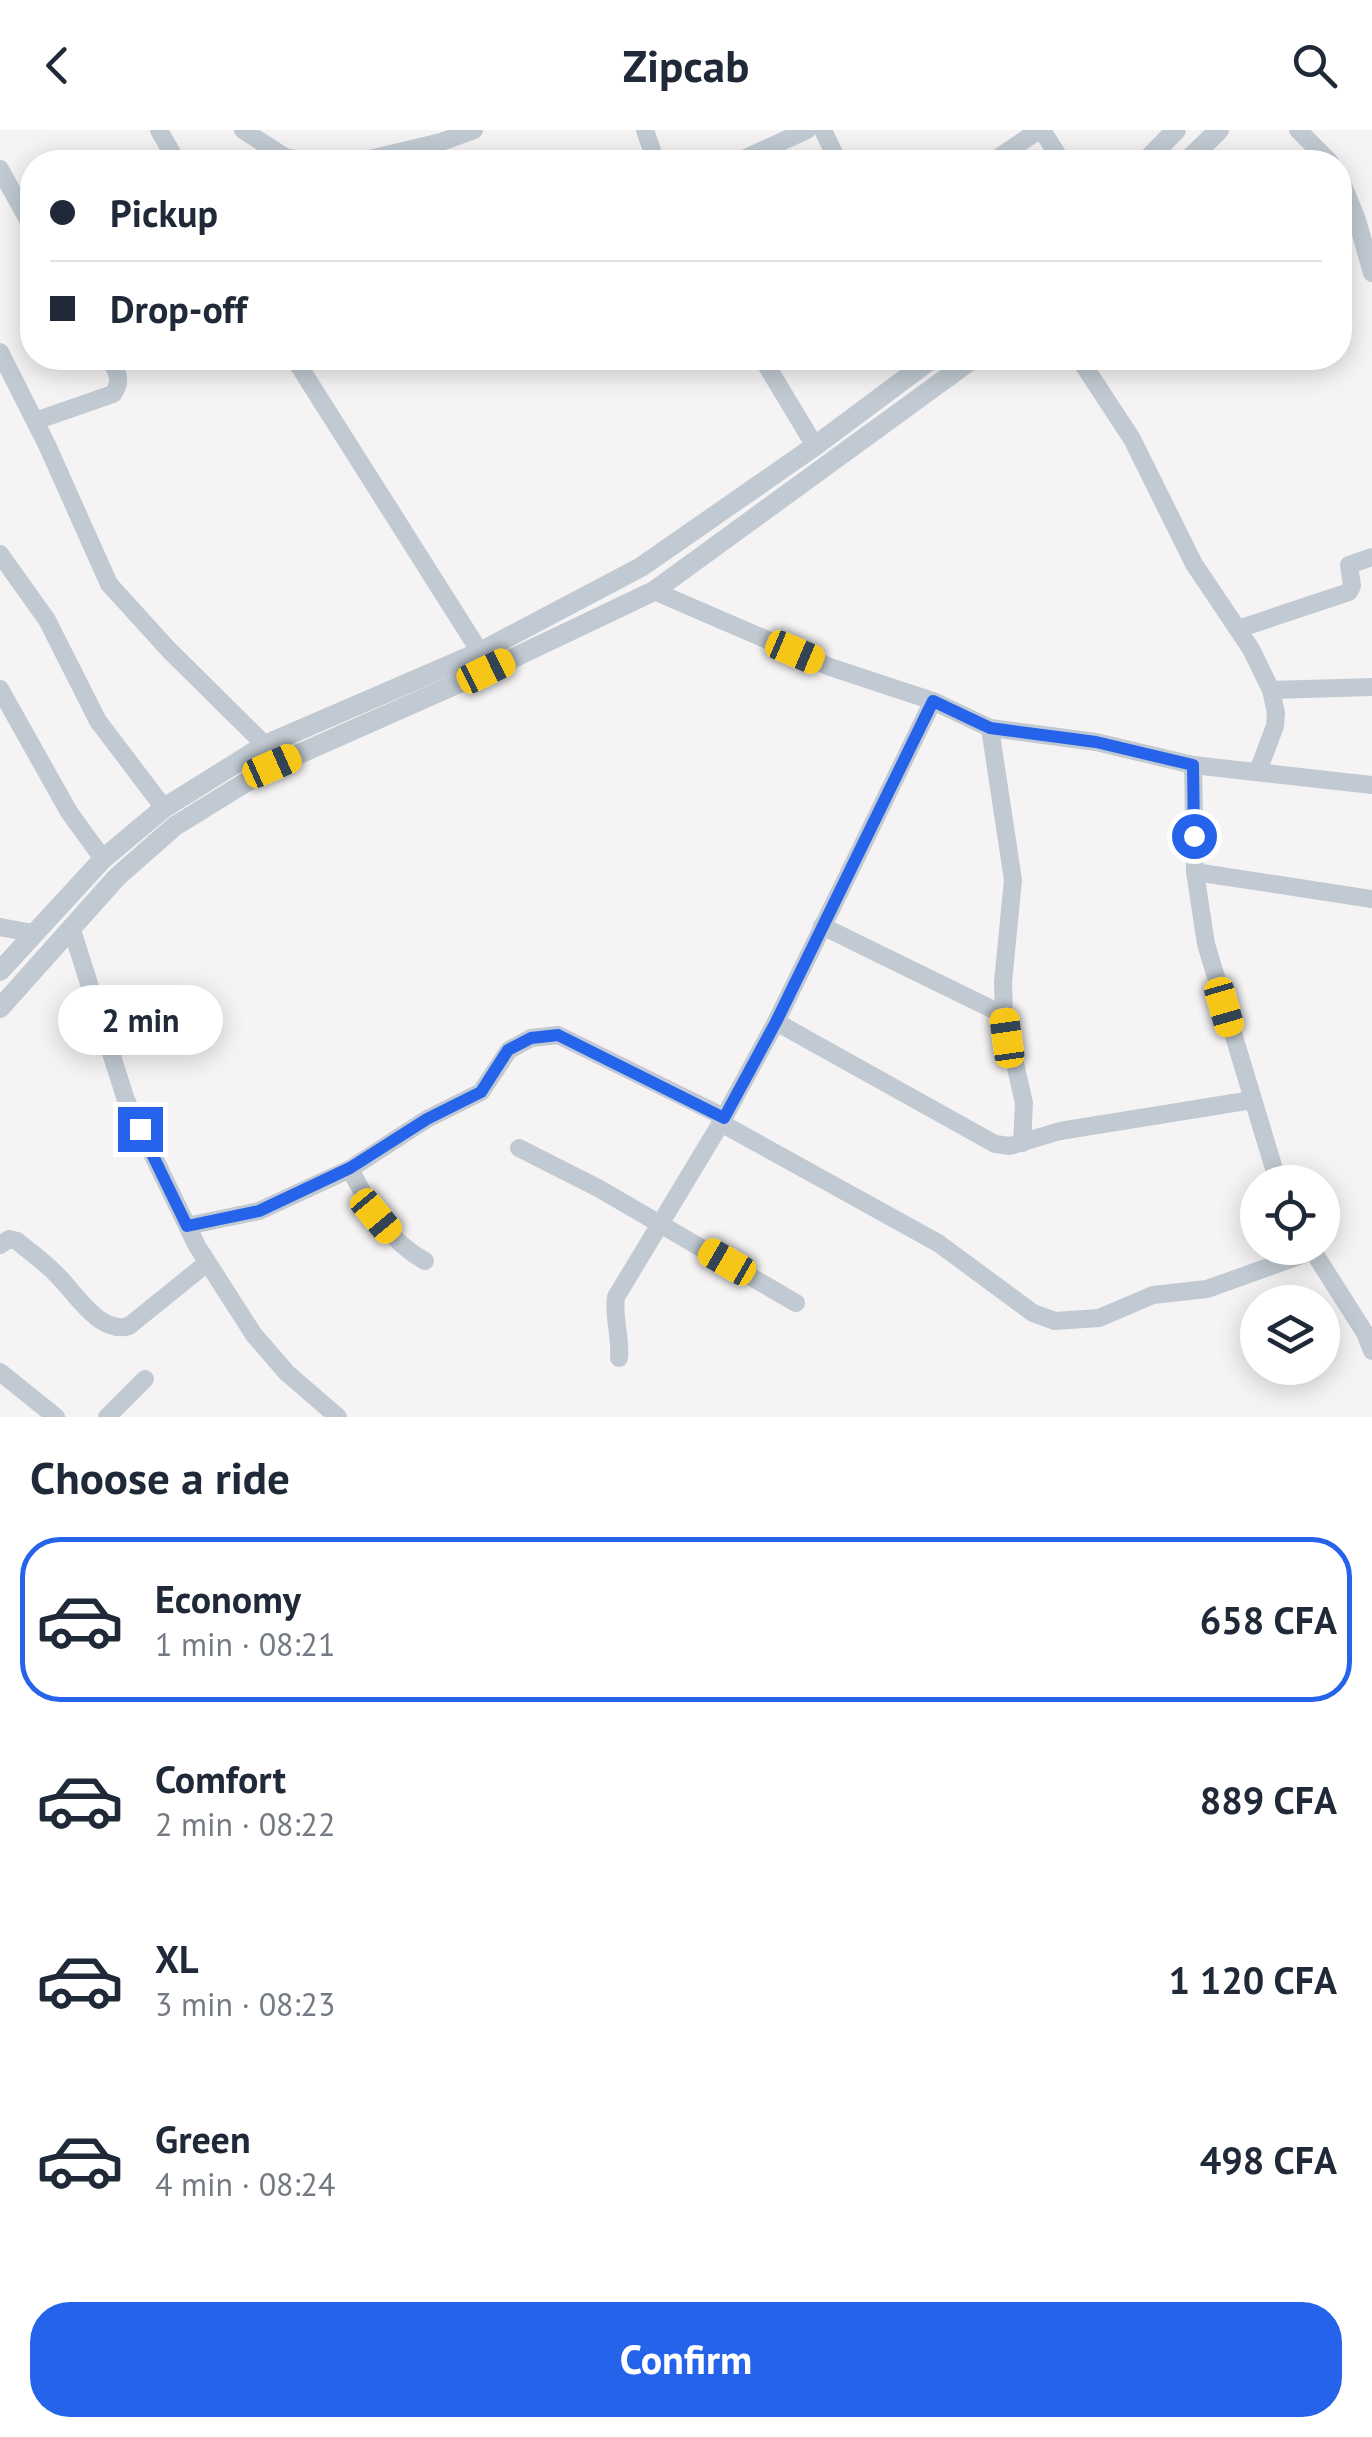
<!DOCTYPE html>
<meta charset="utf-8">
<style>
body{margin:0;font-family:"PT Sans",sans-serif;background:#f2f2f3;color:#1f2937;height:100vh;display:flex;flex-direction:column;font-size:38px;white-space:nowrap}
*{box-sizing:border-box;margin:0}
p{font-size:32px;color:#747a83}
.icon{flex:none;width:55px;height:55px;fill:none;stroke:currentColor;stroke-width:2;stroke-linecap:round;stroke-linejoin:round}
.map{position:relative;height:1287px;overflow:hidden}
.panel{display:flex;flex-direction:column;background:#fff;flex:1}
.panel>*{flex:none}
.banner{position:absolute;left:20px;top:20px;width:1332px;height:220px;border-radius:40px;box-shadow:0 5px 25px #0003;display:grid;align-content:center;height:220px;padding:0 30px;background:#fff}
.fabs{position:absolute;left:1240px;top:1035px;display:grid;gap:20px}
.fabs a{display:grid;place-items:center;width:100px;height:100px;border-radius:50%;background:#fff;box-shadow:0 5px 25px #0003;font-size:50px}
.end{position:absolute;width:45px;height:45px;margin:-22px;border:12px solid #2563eb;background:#fff;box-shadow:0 0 0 5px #fff}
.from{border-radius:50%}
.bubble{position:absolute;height:70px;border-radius:35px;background:#fff;box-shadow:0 5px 25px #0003;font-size:32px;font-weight:800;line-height:70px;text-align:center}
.car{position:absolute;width:30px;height:60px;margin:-30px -15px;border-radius:12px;box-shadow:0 0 8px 2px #0007;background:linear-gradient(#f5c518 24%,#345 0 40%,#f5c518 0 76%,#345 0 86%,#f5c518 0)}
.banner b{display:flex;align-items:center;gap:35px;height:95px;font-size:38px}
.banner b+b{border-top:2px solid #e0e1e3}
.banner i{width:25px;height:25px;background:#1f2937}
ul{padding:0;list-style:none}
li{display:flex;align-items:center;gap:30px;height:165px;margin:0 20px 15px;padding:0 10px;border:5px solid transparent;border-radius:40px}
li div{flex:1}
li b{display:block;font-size:38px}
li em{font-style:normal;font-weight:800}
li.current{border-color:#2563eb}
li>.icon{width:90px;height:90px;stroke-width:1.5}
h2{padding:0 30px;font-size:45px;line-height:120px}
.primary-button{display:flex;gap:20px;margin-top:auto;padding:20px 30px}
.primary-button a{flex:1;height:115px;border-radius:40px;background:#2563eb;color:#fff;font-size:40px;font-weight:800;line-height:115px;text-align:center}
header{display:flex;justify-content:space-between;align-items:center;height:130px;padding:0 30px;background:#fff;font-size:45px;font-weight:800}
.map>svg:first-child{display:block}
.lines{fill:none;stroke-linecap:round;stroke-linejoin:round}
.minor{stroke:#c1cad2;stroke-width:18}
.tertiary{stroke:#c1cad2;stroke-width:20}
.route{stroke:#2563eb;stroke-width:12}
</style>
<header><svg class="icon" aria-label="back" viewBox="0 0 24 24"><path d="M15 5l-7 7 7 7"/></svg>Zipcab<svg class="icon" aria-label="search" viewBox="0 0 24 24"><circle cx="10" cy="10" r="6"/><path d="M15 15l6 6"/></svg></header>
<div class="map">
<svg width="1372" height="1287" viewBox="0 0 1372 1287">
<rect width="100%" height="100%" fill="#f5f3f3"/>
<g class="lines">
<g class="minor">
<polyline points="159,0 177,32"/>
<polyline points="243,0 285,27 310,32"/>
<polyline points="645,0 656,32"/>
<polyline points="823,0 838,32"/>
<polyline points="1042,0 1062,32"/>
<polyline points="1298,0 1330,32"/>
<polyline points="357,32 441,12 474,0"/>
<polyline points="737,32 807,0"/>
<polyline points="992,32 1039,0"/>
<polyline points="0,39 32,97"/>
<polyline points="1340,48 1357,90 1372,143"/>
<polyline points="0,222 47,315 109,454 169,520 265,615"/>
<polyline points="294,228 480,522"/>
<polyline points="762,228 815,316"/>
<polyline points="1079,228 1132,309 1194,434 1251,519 1271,560 1276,583 1275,596 1258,641"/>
<path d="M35,291L113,264C123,250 117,241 109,228"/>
<polyline points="0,424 47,490 98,591 164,678"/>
<polyline points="654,461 830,537 933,571 990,598 1096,612 1193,635 1372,655"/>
<polyline points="1238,499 1349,462 1352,456 1349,435 1372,427"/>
<polyline points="0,559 69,682 103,729"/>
<polyline points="1271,560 1372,557"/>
<polyline points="990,598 1013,750 1003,852 1004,885 1024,973 1022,1013"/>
<polyline points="1193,635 1195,742 1206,814 1278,1052"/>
<polyline points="1195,742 1372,769"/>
<polyline points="822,796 1004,885"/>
<polyline points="0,797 33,803"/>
<polyline points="71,797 126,970 197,1116 254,1205 287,1243 338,1287"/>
<polyline points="776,892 995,1014 1010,1016 1060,1001 1252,970"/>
<polyline points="721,993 938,1113 1033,1183 1055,1191 1099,1188 1153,1165 1207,1159 1313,1121"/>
<polyline points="519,1018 598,1058 796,1173"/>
<path d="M350,1039C370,1077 387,1110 425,1131"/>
<polyline points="187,1096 259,1081 350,1039 427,989 481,962 509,920 531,908 558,905 724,987"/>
<path d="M0,1115L9,1109L17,1111C29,1121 43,1131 54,1142C74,1160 98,1205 129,1196L207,1133"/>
<polyline points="1311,1118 1365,1203 1372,1221"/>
<path d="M619,1228C621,1207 613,1188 616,1167L721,993L776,892L933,571"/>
<polyline points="0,1242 56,1287"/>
<polyline points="107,1287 145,1249"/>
</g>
<g class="tertiary">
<polyline points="1145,32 1176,0"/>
<polyline points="1186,32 1219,0"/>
<polyline points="0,841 103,729 164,678 265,615 480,522 641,437 815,316 933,228"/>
<polyline points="0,878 117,747 175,696 272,636 486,541 654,461 974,228"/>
</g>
</g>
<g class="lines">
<polyline class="route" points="140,999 187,1096 259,1081 350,1038 427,989 481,962 508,920 531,908 558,905 724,988 776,892 933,571 990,598 1096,612 1193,635 1194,706"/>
</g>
</svg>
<div class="fabs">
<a><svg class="icon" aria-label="locate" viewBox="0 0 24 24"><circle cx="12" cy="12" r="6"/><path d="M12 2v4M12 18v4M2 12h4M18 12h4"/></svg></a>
<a><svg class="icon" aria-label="layers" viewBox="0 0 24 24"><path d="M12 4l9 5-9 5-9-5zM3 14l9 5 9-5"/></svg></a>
</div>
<i class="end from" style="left:1194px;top:706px"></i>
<i class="end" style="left:140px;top:999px"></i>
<div class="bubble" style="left:58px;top:855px;width:165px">2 min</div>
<i class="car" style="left:795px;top:522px;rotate:113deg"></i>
<i class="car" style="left:486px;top:541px;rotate:64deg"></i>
<i class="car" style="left:272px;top:636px;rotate:66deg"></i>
<i class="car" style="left:1224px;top:877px;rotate:164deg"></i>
<i class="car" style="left:1007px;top:908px;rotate:352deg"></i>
<i class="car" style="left:376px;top:1086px;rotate:140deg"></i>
<i class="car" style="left:727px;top:1132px;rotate:300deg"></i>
<div class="banner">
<b><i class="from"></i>Pickup</b>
<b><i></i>Drop-off</b>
</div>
</div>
<section class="panel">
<h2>Choose a ride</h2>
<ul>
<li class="current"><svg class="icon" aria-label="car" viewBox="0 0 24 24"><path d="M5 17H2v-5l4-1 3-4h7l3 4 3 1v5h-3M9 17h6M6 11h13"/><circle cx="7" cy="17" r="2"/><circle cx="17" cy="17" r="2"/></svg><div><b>Economy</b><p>1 min · 08:21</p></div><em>658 CFA</em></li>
<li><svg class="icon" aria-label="car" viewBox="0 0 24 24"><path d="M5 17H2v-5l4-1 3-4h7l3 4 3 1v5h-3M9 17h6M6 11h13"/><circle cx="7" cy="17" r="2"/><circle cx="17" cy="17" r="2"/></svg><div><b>Comfort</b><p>2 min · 08:22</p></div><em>889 CFA</em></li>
<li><svg class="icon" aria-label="car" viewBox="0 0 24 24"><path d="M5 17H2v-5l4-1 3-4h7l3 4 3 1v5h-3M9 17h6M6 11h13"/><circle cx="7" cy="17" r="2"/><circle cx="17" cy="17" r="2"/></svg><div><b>XL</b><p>3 min · 08:23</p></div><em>1 120 CFA</em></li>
<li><svg class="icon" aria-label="car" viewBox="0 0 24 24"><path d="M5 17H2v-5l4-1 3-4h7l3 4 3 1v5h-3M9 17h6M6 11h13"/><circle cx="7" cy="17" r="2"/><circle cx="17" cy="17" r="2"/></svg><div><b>Green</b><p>4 min · 08:24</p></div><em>498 CFA</em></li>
</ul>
<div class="primary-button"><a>Confirm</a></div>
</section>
